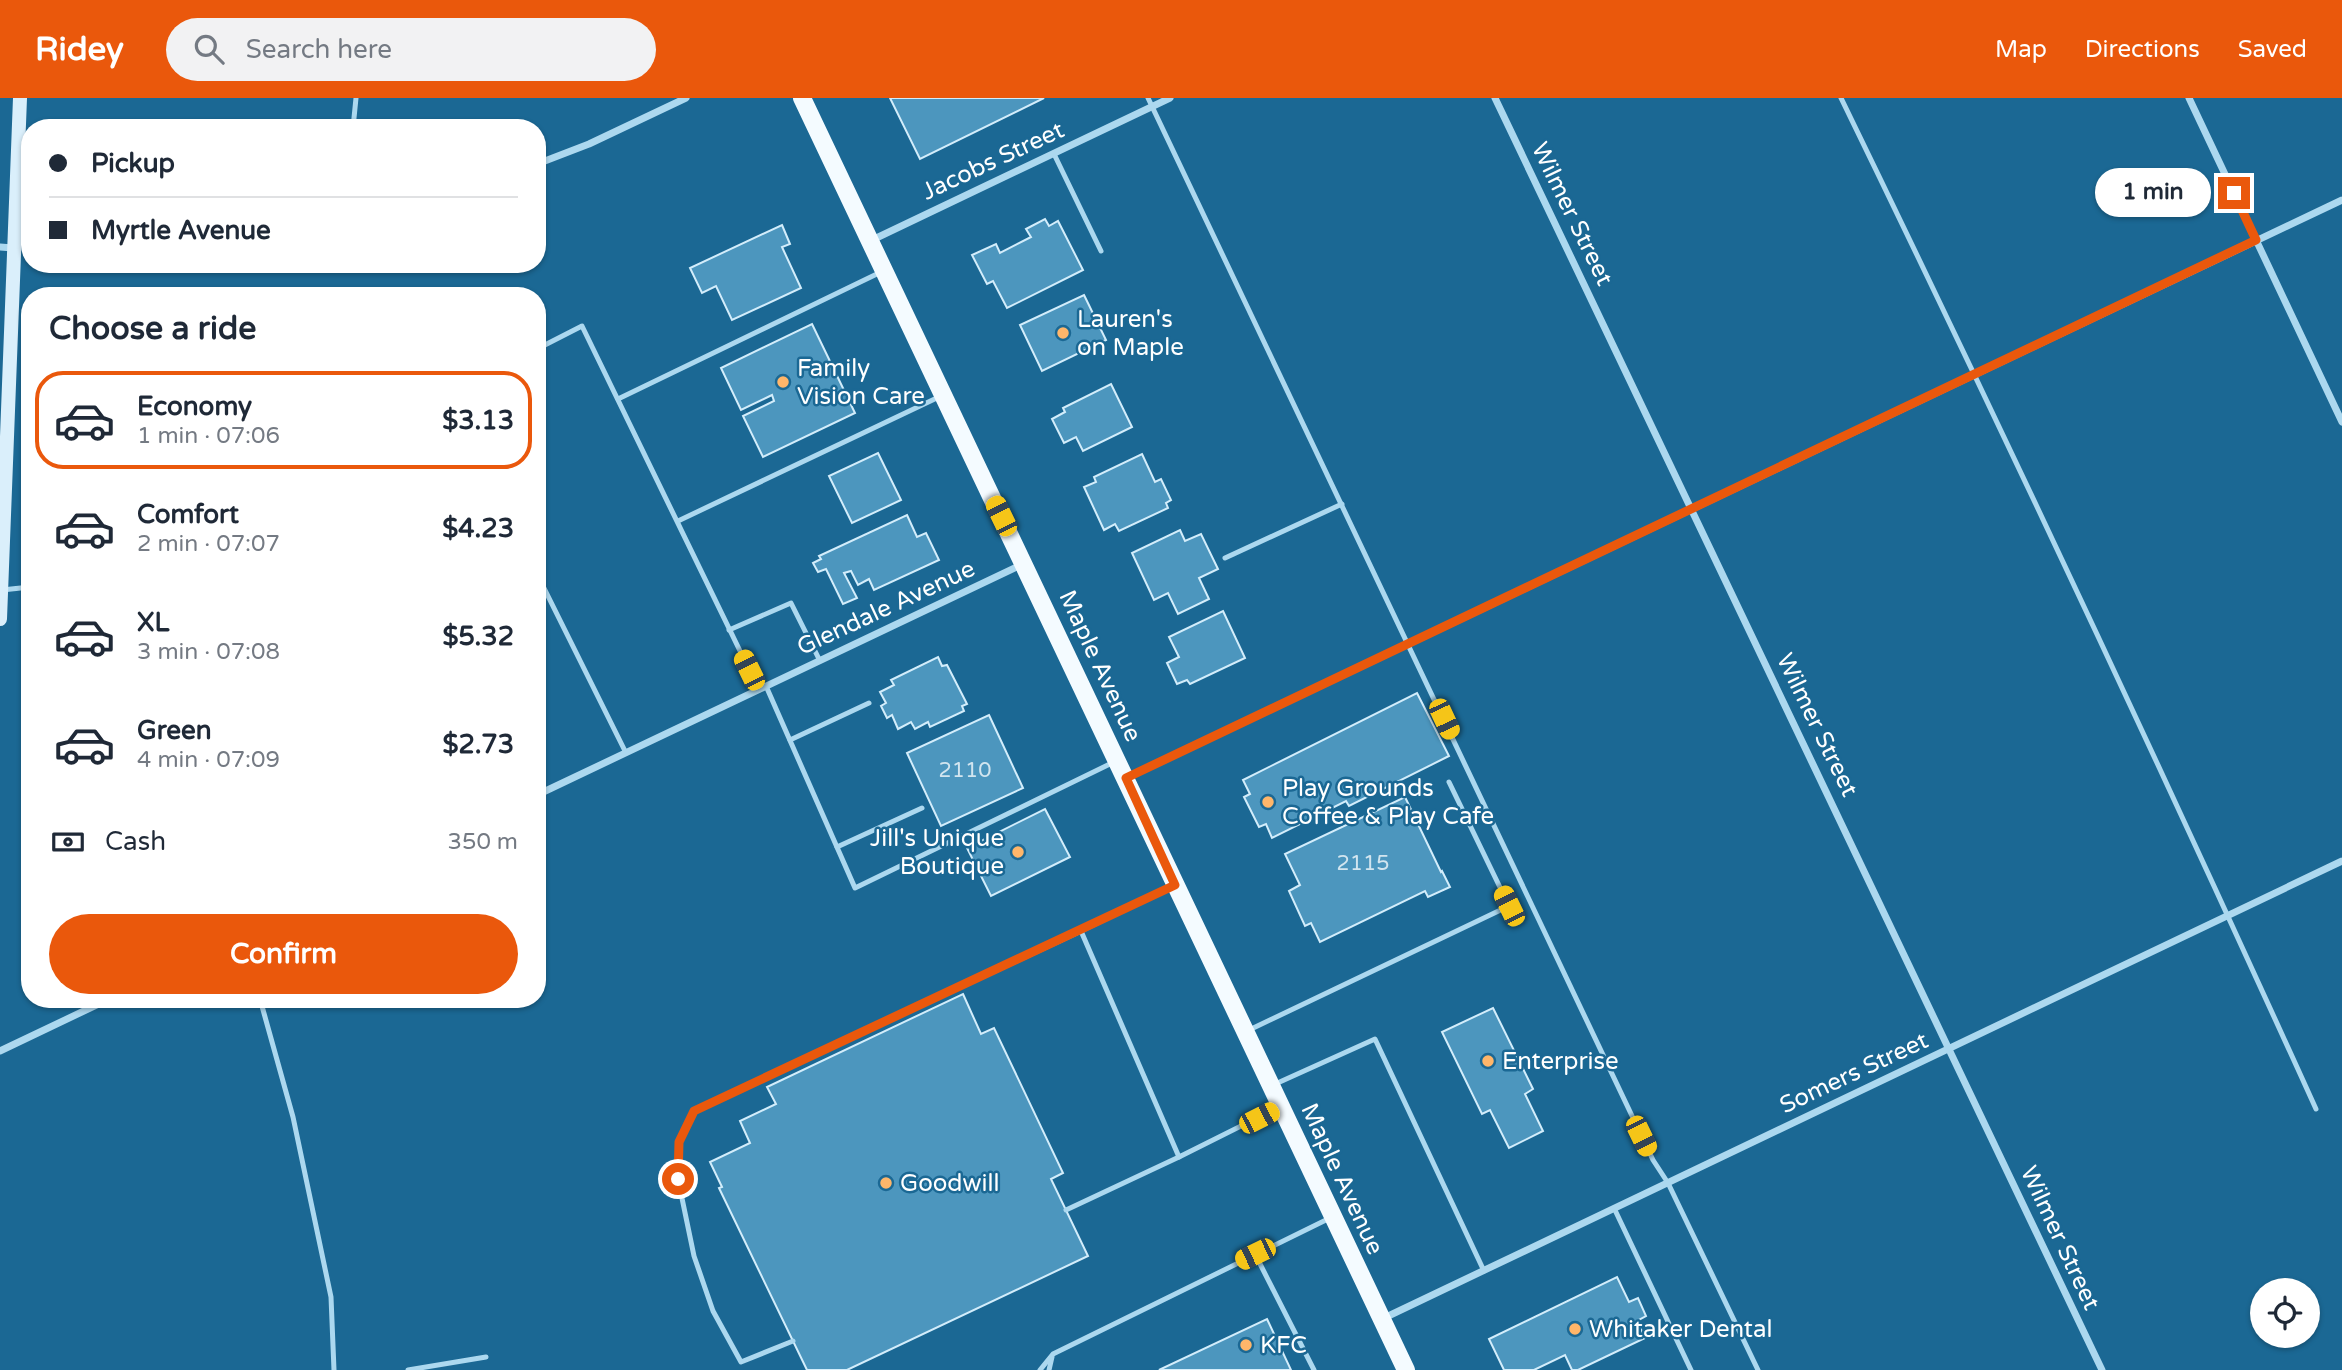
<!DOCTYPE html>
<meta charset="utf-8">
<style>
body{margin:0;font-family:"Varela Round",sans-serif;background:#f2f2f3;color:#1f2937;height:100vh;display:flex;flex-direction:column;font-size:26px;white-space:nowrap}
*{box-sizing:border-box;margin:0}
p{font-size:23px;color:#747a83}
.icon{flex:none;width:38px;height:38px;fill:none;stroke:currentColor;stroke-width:2;stroke-linecap:round;stroke-linejoin:round}
.map{position:relative;flex:1;overflow:hidden}
.details{position:absolute;left:21px;top:189px;width:525px;height:721px;display:flex;flex-direction:column;background:#fff;border-radius:28px;box-shadow:0 2px 5px #0004}
.details>*{flex:none}
.banner{position:absolute;left:21px;top:21px;width:525px;height:154px;border-radius:28px;box-shadow:0 2px 5px #0004;display:grid;align-content:center;height:154px;padding:0 28px;background:#fff}
.buttons{position:absolute;left:2250px;top:1180px;display:grid;gap:14px}
.buttons a{display:grid;place-items:center;width:70px;height:70px;border-radius:50%;background:#fff;box-shadow:0 2px 5px #0004;font-size:35px}
.end{position:absolute;width:32px;height:32px;margin:-16px;border:9px solid #ea580c;background:#fff;box-shadow:0 0 0 4px #fff}
.from{border-radius:50%}
.bubble{position:absolute;height:49px;border-radius:24px;background:#fff;box-shadow:0 2px 5px #0004;font-size:23px;font-weight:700;line-height:49px;text-align:center}
.car{position:absolute;width:21px;height:42px;margin:-21px -10px;border-radius:9px;box-shadow:0 0 5px 2px #0007;background:linear-gradient(#f5c518 24%,#345 0 40%,#f5c518 0 76%,#345 0 86%,#f5c518 0)}
.banner b{display:flex;align-items:center;gap:24px;height:66px;font-size:26px}
.banner b+b{border-top:2px solid #e0e1e3}
.banner i{width:18px;height:18px;background:#1f2937}
ul{padding:0;list-style:none}
li{display:flex;align-items:center;gap:21px;height:98px;margin:0 14px 10px;padding:0 14px;border:4px solid transparent;border-radius:28px}
li div{flex:1}
li b{display:block;font-size:26px}
li em{font-style:normal;font-weight:700}
li.on{border-color:#ea580c}
li>.icon{width:63px;height:63px;stroke-width:1.5}
h2{padding:0 28px;font-size:32px;line-height:84px}
.pay{display:flex;align-items:center;gap:18px;height:77px;padding:0 28px;font-size:26px}
.pay p{margin-inline-start:auto}
.action{display:flex;gap:14px;margin-top:auto;padding:14px 28px}
.action a{flex:1;height:80px;border-radius:42px;background:#ea580c;color:#fff;font-size:28px;font-weight:700;line-height:80px;text-align:center}
header{display:flex;align-items:center;gap:42px;box-sizing:border-box;height:98px;padding:0 35px;background:#ea580c;color:#fff}
header strong{font-size:33px}
nav{display:flex;gap:38px;margin-inline-start:auto;font-size:24px}
.search{width:490px;height:63px;background:#f2f2f3;display:flex;align-items:center;gap:18px;box-sizing:border-box;padding:0 24px;border-radius:38px;color:#747a83;font-size:26px}
.map>svg:first-child{display:block}
.building{fill:#4c96be;stroke:#d3edfb;stroke-width:2}
.lines{fill:none;stroke-linecap:round;stroke-linejoin:round}
.lane{stroke:#acd8ef;stroke-width:5}
.street{stroke:#acd8ef;stroke-width:7}
.secondary{stroke:#daeffb;stroke-width:14}
.primary{stroke:#f4fbff;stroke-width:18}
.route{stroke:#ea580c;stroke-width:9}
.poi-dot{fill:#ffb66a;stroke:#1b6894;stroke-width:2.5}
.labels{text-anchor:middle;dominant-baseline:central;stroke-width:5;stroke-linejoin:round;paint-order:stroke}
.number-label{font-size:21px;fill:#d2e5ef}
.street-label{font-size:24px;fill:#fff;stroke:#1b6894}
.poi-label{font-size:24px;fill:#fff;stroke:#1b6894;text-anchor:start}
</style>
<header>
<strong>Ridey</strong>
<div class="search"><svg class="icon" aria-label="search" viewBox="0 0 24 24"><circle cx="10" cy="10" r="6"/><path d="M15 15l6 6"/></svg>Search here</div>
<nav><a>Map</a><a>Directions</a><a>Saved</a></nav>
</header>
<div class="map">
<svg width="2342" height="1272" viewBox="0 0 2342 1272">
<rect width="100%" height="100%" fill="#1b6894"/>
<g class="building">
<polygon points="890,0 1044,0 920,61"/>
<polygon points="1045,121 1049,128 1058,123 1083,172 1007,210 993,183 987,186 972,157 996,146 1000,155 1031,139 1026,131"/>
<polygon points="782,127 790,146 782,149 801,190 732,222 716,188 702,195 690,170"/>
<polygon points="1084,197 1106,242 1042,273 1020,227"/>
<polygon points="812,226 855,315 763,359 743,318 774,303 772,297 741,312 721,270"/>
<polygon points="1111,286 1132,329 1083,353 1076,339 1064,345 1052,321 1065,314 1063,310"/>
<polygon points="878,355 901,402 852,425 829,378"/>
<polygon points="1142,356 1155,384 1161,381 1171,402 1166,405 1168,410 1119,433 1115,426 1104,432 1084,389 1096,384 1094,379"/>
<polygon points="907,417 917,439 926,435 939,462 874,492 869,481 858,487 851,473 844,475 857,500 843,506 826,471 818,474 813,465 821,461 819,458"/>
<polygon points="1180,432 1185,443 1201,436 1218,471 1199,480 1209,501 1178,516 1168,495 1154,502 1132,455"/>
<polygon points="1223,513 1245,560 1190,586 1187,582 1177,586 1167,565 1179,559 1169,539"/>
<polygon points="938,559 942,568 947,567 967,606 962,608 964,613 930,629 928,624 915,631 911,624 898,631 892,617 887,620 881,608 886,605 880,594 894,587 891,582"/>
<polygon points="1417,595 1449,658 1349,708 1346,703 1272,740 1266,726 1259,729 1244,699 1250,696 1243,682"/>
<polygon points="989,617 1023,690 941,728 907,655"/>
<polygon points="1405,699 1441,774 1442,773 1450,789 1428,799 1425,793 1320,844 1311,825 1305,828 1289,793 1300,787 1285,756"/>
<polygon points="1045,711 1070,759 991,798 967,750"/>
<polygon points="963,896 981,936 994,930 1063,1075 1051,1081 1088,1158 847,1272 807,1272 719,1090 722,1089 710,1064 750,1045 740,1023 776,1006 767,989"/>
<polygon points="1493,910 1533,991 1525,996 1543,1033 1509,1050 1490,1012 1482,1016 1442,934"/>
<polygon points="1617,1179 1629,1204 1638,1200 1646,1218 1637,1223 1645,1240 1578,1272 1572,1272 1565,1257 1534,1272 1504,1272 1489,1241"/>
<polygon points="1267,1221 1291,1272 1159,1272"/>
</g>
<g class="lines">
<g class="lane">
<polyline points="1148,0 1653,1062 1668,1085 1758,1272"/>
<path d="M1841,0C2004,335 2162,672 2316,1011"/>
<polyline points="353,30 356,0"/>
<polyline points="1054,56 1101,153"/>
<polyline points="537,251 582,228 759,592"/>
<polyline points="618,301 881,174"/>
<polyline points="678,423 941,298"/>
<polyline points="1225,460 1342,406"/>
<polyline points="537,476 626,655"/>
<polyline points="2,492 30,489"/>
<polyline points="729,532 791,505 820,563"/>
<polyline points="766,588 855,790 1114,664"/>
<polyline points="790,642 869,605"/>
<polyline points="837,749 922,710"/>
<polyline points="1172,788 1081,833 1179,1059 1279,1009"/>
<polyline points="260,901 293,1019 331,1199 334,1272"/>
<polyline points="1247,933 1509,808 1449,684"/>
<polyline points="1273,987 1375,941 1484,1173"/>
<polyline points="1614,1110 1691,1272"/>
<polyline points="1066,1112 1179,1059"/>
<polyline points="1255,1156 1314,1272"/>
<polyline points="793,1243 741,1264 713,1213 694,1158 678,1081 679,1044 694,1013 1081,833"/>
<polyline points="408,1272 486,1259"/>
<polyline points="1040,1272 1053,1256 1330,1120"/>
<polyline points="1049,1272 1052,1259"/>
</g>
<g class="street">
<polyline points="1495,0 2102,1272"/>
<polyline points="2189,0 2342,324"/>
<polyline points="18,55 30,56"/>
<polyline points="537,66 589,46 686,0"/>
<polyline points="870,143 1170,0"/>
<polyline points="0,149 13,150"/>
<polyline points="1126,680 2342,102"/>
<polyline points="537,697 1023,466"/>
<polyline points="0,953 109,901"/>
<polyline points="1382,1221 2342,763"/>
</g>
<polyline class="secondary" points="0,521 20,0"/>
<polyline class="primary" points="802,0 1406,1272"/>
</g>
<g class="lines">
<polyline class="route" points="678,1081 679,1044 694,1013 1175,787 1126,680 2256,142 2234,95"/>
</g>
<g class="poi-dot">
<circle cx="1063" cy="235" r="7"/>
<circle cx="783" cy="284" r="7"/>
<circle cx="1268" cy="704" r="7"/>
<circle cx="1018" cy="754" r="7"/>
<circle cx="1488" cy="963" r="7"/>
<circle cx="886" cy="1085" r="7"/>
<circle cx="1575" cy="1231" r="7"/>
<circle cx="1246" cy="1247" r="7"/>
</g>
<g class="labels">
<g class="number-label">
<text x="965" y="672">2110</text>
<text x="1363" y="765">2115</text>
</g>
<g class="street-label">
<text transform="translate(993 63) rotate(-25)">Jacobs Street</text>
<text transform="translate(1572 116) rotate(64)">Wilmer Street</text>
<text transform="translate(886 510) rotate(-25)">Glendale Avenue</text>
<text transform="translate(1100 568) rotate(65)">Maple Avenue</text>
<text transform="translate(1817 627) rotate(64)">Wilmer Street</text>
<text transform="translate(1854 975) rotate(-25)">Somers Street</text>
<text transform="translate(1342 1081) rotate(65)">Maple Avenue</text>
<text transform="translate(2060 1140) rotate(65)">Wilmer Street</text>
</g>
<g class="poi-label">
<text x="1077" y="221">Lauren's<tspan x="1077" dy="28">on Maple</tspan></text>
<text x="797" y="270">Family<tspan x="797" dy="28">Vision Care</tspan></text>
<text x="1282" y="690">Play Grounds<tspan x="1282" dy="28">Coffee &amp; Play Cafe</tspan></text>
<text x="1004" y="740" text-anchor="end">Jill's Unique<tspan x="1004" dy="28">Boutique</tspan></text>
<text x="1502" y="963">Enterprise</text>
<text x="900" y="1085">Goodwill</text>
<text x="1589" y="1231">Whitaker Dental</text>
<text x="1260" y="1247">KFC</text>
</g>
</g>
</svg>
<div class="buttons">
<a><svg class="icon" aria-label="locate" viewBox="0 0 24 24"><circle cx="12" cy="12" r="6"/><path d="M12 2v4M12 18v4M2 12h4M18 12h4"/></svg></a>
</div>
<i class="end from" style="left:678px;top:1081px"></i>
<i class="end" style="left:2234px;top:95px"></i>
<div class="bubble" style="left:2095px;top:70px;width:116px">1 min</div>
<i class="car" style="left:1001px;top:418px;rotate:334deg"></i>
<i class="car" style="left:749px;top:572px;rotate:334deg"></i>
<i class="car" style="left:1444px;top:621px;rotate:155deg"></i>
<i class="car" style="left:1509px;top:808px;rotate:334deg"></i>
<i class="car" style="left:1259px;top:1020px;rotate:63deg"></i>
<i class="car" style="left:1641px;top:1038px;rotate:154deg"></i>
<i class="car" style="left:1255px;top:1156px;rotate:244deg"></i>
<div class="banner">
<b><i class="from"></i>Pickup</b>
<b><i></i>Myrtle Avenue</b>
</div>
<section class="details">
<h2>Choose a ride</h2>
<ul>
<li class="on"><svg class="icon" aria-label="car" viewBox="0 0 24 24"><path d="M5 17H2v-5l4-1 3-4h7l3 4 3 1v5h-3M9 17h6M6 11h13"/><circle cx="7" cy="17" r="2"/><circle cx="17" cy="17" r="2"/></svg><div><b>Economy</b><p>1 min · 07:06</p></div><em>$3.13</em></li>
<li><svg class="icon" aria-label="car" viewBox="0 0 24 24"><path d="M5 17H2v-5l4-1 3-4h7l3 4 3 1v5h-3M9 17h6M6 11h13"/><circle cx="7" cy="17" r="2"/><circle cx="17" cy="17" r="2"/></svg><div><b>Comfort</b><p>2 min · 07:07</p></div><em>$4.23</em></li>
<li><svg class="icon" aria-label="car" viewBox="0 0 24 24"><path d="M5 17H2v-5l4-1 3-4h7l3 4 3 1v5h-3M9 17h6M6 11h13"/><circle cx="7" cy="17" r="2"/><circle cx="17" cy="17" r="2"/></svg><div><b>XL</b><p>3 min · 07:08</p></div><em>$5.32</em></li>
<li><svg class="icon" aria-label="car" viewBox="0 0 24 24"><path d="M5 17H2v-5l4-1 3-4h7l3 4 3 1v5h-3M9 17h6M6 11h13"/><circle cx="7" cy="17" r="2"/><circle cx="17" cy="17" r="2"/></svg><div><b>Green</b><p>4 min · 07:09</p></div><em>$2.73</em></li>
</ul>
<div class="pay"><svg class="icon" aria-label="cash" viewBox="0 0 24 24"><path d="M3 7h18v10H3z"/><circle cx="12" cy="12" r="2"/></svg>Cash<p>350 m</p></div>
<div class="action"><a>Confirm</a></div>
</section>
</div>
